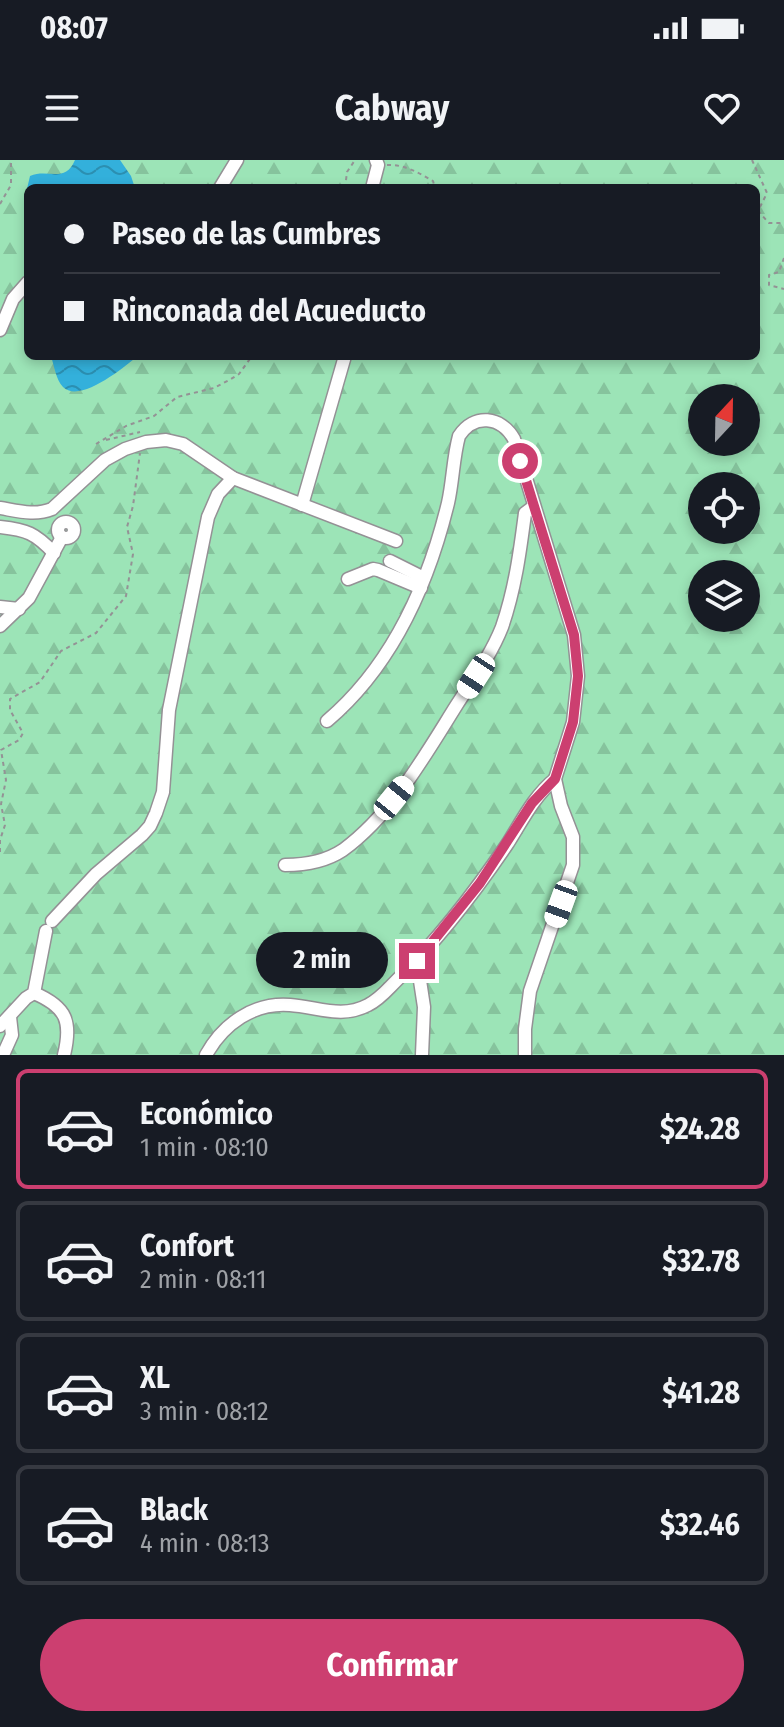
<!DOCTYPE html>
<html lang="es">
<meta charset="utf-8">
<style>
body{margin:0;font-family:"Fira Sans Condensed",sans-serif;background:#20242c;color:#f1f3f6;height:100vh;display:flex;flex-direction:column;font-size:30px;white-space:nowrap}
*{box-sizing:border-box;margin:0}
p{font-size:26px;color:#9ea1a6}
.icon{flex:none;width:44px;height:44px;fill:none;stroke:currentColor;stroke-width:2;stroke-linecap:round;stroke-linejoin:round}
.map{position:relative;height:895px;overflow:hidden}
.drawer{display:flex;flex-direction:column;background:#171b24;flex:1}
.drawer>*{flex:none}
.banner{position:absolute;left:24px;top:24px;width:736px;height:176px;border-radius:12px;box-shadow:0 4px 12px #0003;display:grid;align-content:center;height:176px;padding:0 40px;background:#171b24}
.needle{width:52px;rotate:22deg}
.fabs{position:absolute;left:688px;top:224px;display:grid;gap:16px}
.fabs a{display:grid;place-items:center;width:72px;height:72px;border-radius:50%;background:#171b24;box-shadow:0 4px 12px #0003;font-size:40px}
.end{position:absolute;width:36px;height:36px;margin:-18px;border:10px solid #cc3f70;background:#fff;box-shadow:0 0 0 4px #fff}
.from{border-radius:50%}
.bubble{position:absolute;height:56px;border-radius:28px;background:#171b24;box-shadow:0 4px 12px #0003;font-size:26px;font-weight:700;line-height:56px;text-align:center}
.car{position:absolute;width:24px;height:48px;margin:-24px -12px;border-radius:10px;box-shadow:0 0 6px 2px #0007;background:linear-gradient(#fff 24%,#345 0 40%,#fff 0 76%,#345 0 86%,#fff 0)}
.banner b{display:flex;align-items:center;gap:28px;height:76px;font-size:30px}
.banner b+b{border-top:2px solid #363941}
.banner i{width:20px;height:20px;background:#f1f3f6}
ul{padding:14px 0 0;list-style:none}
li{display:flex;align-items:center;gap:24px;height:120px;margin:0 16px 12px;padding:0 24px;border:4px solid #363941;border-radius:12px}
li div{flex:1}
li b{display:block;font-size:30px}
li em{font-style:normal;font-weight:700}
li.current{border-color:#cc3f70}
li>.icon{width:72px;height:72px;stroke-width:1.5}
.cta{display:flex;gap:16px;margin-top:auto;padding:16px 40px}
.cta a{flex:1;height:92px;border-radius:48px;background:#cc3f70;color:#fff;font-size:32px;font-weight:700;line-height:92px;text-align:center}
.status{display:flex;justify-content:space-between;align-items:center;height:56px;padding:0 40px;background:#171b24;direction:ltr}
.status svg{height:22px;fill:currentColor}
header{display:flex;justify-content:space-between;align-items:center;height:104px;padding:0 40px;background:#171b24;font-size:36px;font-weight:700}
.map>svg:first-child{display:block}
.forest{fill:url(#forest-firs);fill-rule:evenodd}
.water{fill:url(#water-waves)}
.lines{fill:none;stroke-linecap:round;stroke-linejoin:round}
.minor-casing{stroke:#949195;stroke-width:15}
.path{stroke:#949295;stroke-width:2;stroke-dasharray:4 4;stroke-linecap:butt}
.minor{stroke:#fff;stroke-width:12}
.route{stroke:#cc3f70;stroke-width:10}
</style>
<div class="status"><b>08:07</b><svg viewBox="0 0 49 12"><path d="M0 12V9h3v3zM5 12V6h3v6zM10 12V3h3v9zM15 12V0h3v12zM26 1h20v11H26zM47 4h2v5h-2z"/></svg></div>
<header><svg class="icon" aria-label="menu" viewBox="0 0 24 24"><path d="M4 6h16M4 12h16M4 18h16"/></svg>Cabway<svg class="icon" aria-label="heart" viewBox="0 0 24 24"><path d="M12 20l-8-8c-3-5 5-10 8-4 3-6 11-1 8 4z"/></svg></header>
<div class="map">
<svg width="784" height="895" viewBox="0 0 784 895">
<defs>
<pattern id="forest-firs" width="22" height="20" patternUnits="userSpaceOnUse" patternTransform="scale(2)"><rect width="22" height="20" fill="#9ce4b7"/><path d="M5 1l3.5 6h-7zM16 11l3.5 6h-7z" fill="#86c39d"/></pattern>
<pattern id="water-waves" width="16" height="10" patternUnits="userSpaceOnUse" patternTransform="scale(2)"><rect width="16" height="10" fill="#33b0db"/><path d="M0 5q4-4 8 0t8 0" fill="none" stroke="#2b8fb1"/></pattern>
</defs>
<rect width="100%" height="100%" fill="#faf6fb"/>
<path class="forest" d="M0,0H784V895H0ZM28,28H756V196H28ZM702,238H746V282H702ZM702,326H746V370H702ZM702,414H746V458H702Z"/>
<g class="water">
<path d="M75,0H120L131,16L135,28H28V39L26,33L30,16C48,8 65,24 75,0Z"/>
<path d="M51,196H138C124,207 80,244 63,227C56,220 54,205 51,196Z"/>
</g>
<g class="lines">
<defs>
<g id="minor">
<polyline points="220,28 237,0"/>
<polyline points="372,28 378,5 376,0"/>
<polyline points="0,170 13,139 28,122"/>
<polyline points="302,345 345,196"/>
<path d="M0,348C18,351 35,356 52,349L105,300L125,289L146,282L166,280L183,284L233,318L396,381"/>
<circle cx="66" cy="370" r="8"/>
<path d="M0,367C27,370 35,373 54,393"/>
<polyline points="390,401 424,418"/>
<polyline points="348,419 373,409 378,410 421,428"/>
<polyline points="0,447 19,449"/>
<polyline points="0,466 29,438 62,377"/>
<path d="M327,561C393,505 428,425 448,343C453,321 453,298 459,276C474,253 501,256 514,279L574,475L578,516L573,562L555,619L561,646L573,677V705L530,831L525,869V895"/>
<path d="M285,705C306,705 325,702 343,690C392,654 424,597 456,546C472,521 491,495 502,467C515,429 520,392 525,353L533,347"/>
<polyline points="52,761 96,714 142,675 150,666 156,653 163,632 169,550 208,357 218,334 233,318"/>
<polyline points="417,801 424,847 422,895"/>
<path d="M34,833C67,847 72,862 64,895"/>
<polyline points="0,866 26,838 34,833 46,771"/>
<polyline points="3,895 12,875 10,857"/>
<path d="M206,895C223,864 254,842 290,845C318,847 342,859 368,845C380,839 387,830 396,821C438,780 475,732 508,683C522,661 534,636 555,619"/>
</g>
</defs>
<use href="#minor" class="minor-casing"/>
<g class="path">
<polyline points="752,0 767,33 758,51 769,63 784,63"/>
<path d="M387,5C404,4 419,13 433,21L435,28"/>
<polyline points="345,28 347,12 355,0"/>
<polyline points="0,44 11,25 11,0"/>
<polyline points="784,98 779,112 769,115 769,125 784,129"/>
<polyline points="499,196 501,201"/>
<polyline points="106,280 140,272"/>
<polyline points="96,284 126,266 154,256 177,237 214,228 231,219 239,214 252,196"/>
<polyline points="0,692 0,680 5,665 1,644 6,620 1,590 19,580 23,573 10,550 10,539 40,522 61,491 96,473 126,436 133,394 127,367 133,346 140,293"/>
</g>
<use href="#minor" class="minor"/>
</g>
<g class="lines">
<polyline class="route" points="417,801 480,723 532,643 555,619 573,562 578,516 574,475 520,301"/>
</g>
</svg>
<div class="fabs">
<a><svg class="needle" viewBox="-14 -14 28 28"><path d="M0-13l5 13h-10z" fill="#e53935"/><path d="M0 13l5-13h-10z" fill="#9ea1a6"/></svg></a>
<a><svg class="icon" aria-label="locate" viewBox="0 0 24 24"><circle cx="12" cy="12" r="6"/><path d="M12 2v4M12 18v4M2 12h4M18 12h4"/></svg></a>
<a><svg class="icon" aria-label="layers" viewBox="0 0 24 24"><path d="M12 4l9 5-9 5-9-5zM3 14l9 5 9-5"/></svg></a>
</div>
<i class="end from" style="left:520px;top:301px"></i>
<i class="end" style="left:417px;top:801px"></i>
<div class="bubble" style="left:256px;top:772px;width:132px">2 min</div>
<i class="car" style="left:476px;top:516px;rotate:213deg"></i>
<i class="car" style="left:394px;top:638px;rotate:39deg"></i>
<i class="car" style="left:561px;top:744px;rotate:200deg"></i>
<div class="banner">
<b><i class="from"></i>Paseo de las Cumbres</b>
<b><i></i>Rinconada del Acueducto</b>
</div>
</div>
<section class="drawer">
<ul>
<li class="current"><svg class="icon" aria-label="car" viewBox="0 0 24 24"><path d="M5 17H2v-5l4-1 3-4h7l3 4 3 1v5h-3M9 17h6M6 11h13"/><circle cx="7" cy="17" r="2"/><circle cx="17" cy="17" r="2"/></svg><div><b>Económico</b><p>1 min · 08:10</p></div><em>$24.28</em></li>
<li><svg class="icon" aria-label="car" viewBox="0 0 24 24"><path d="M5 17H2v-5l4-1 3-4h7l3 4 3 1v5h-3M9 17h6M6 11h13"/><circle cx="7" cy="17" r="2"/><circle cx="17" cy="17" r="2"/></svg><div><b>Confort</b><p>2 min · 08:11</p></div><em>$32.78</em></li>
<li><svg class="icon" aria-label="car" viewBox="0 0 24 24"><path d="M5 17H2v-5l4-1 3-4h7l3 4 3 1v5h-3M9 17h6M6 11h13"/><circle cx="7" cy="17" r="2"/><circle cx="17" cy="17" r="2"/></svg><div><b>XL</b><p>3 min · 08:12</p></div><em>$41.28</em></li>
<li><svg class="icon" aria-label="car" viewBox="0 0 24 24"><path d="M5 17H2v-5l4-1 3-4h7l3 4 3 1v5h-3M9 17h6M6 11h13"/><circle cx="7" cy="17" r="2"/><circle cx="17" cy="17" r="2"/></svg><div><b>Black</b><p>4 min · 08:13</p></div><em>$32.46</em></li>
</ul>
<div class="cta"><a>Confirmar</a></div>
</section>
